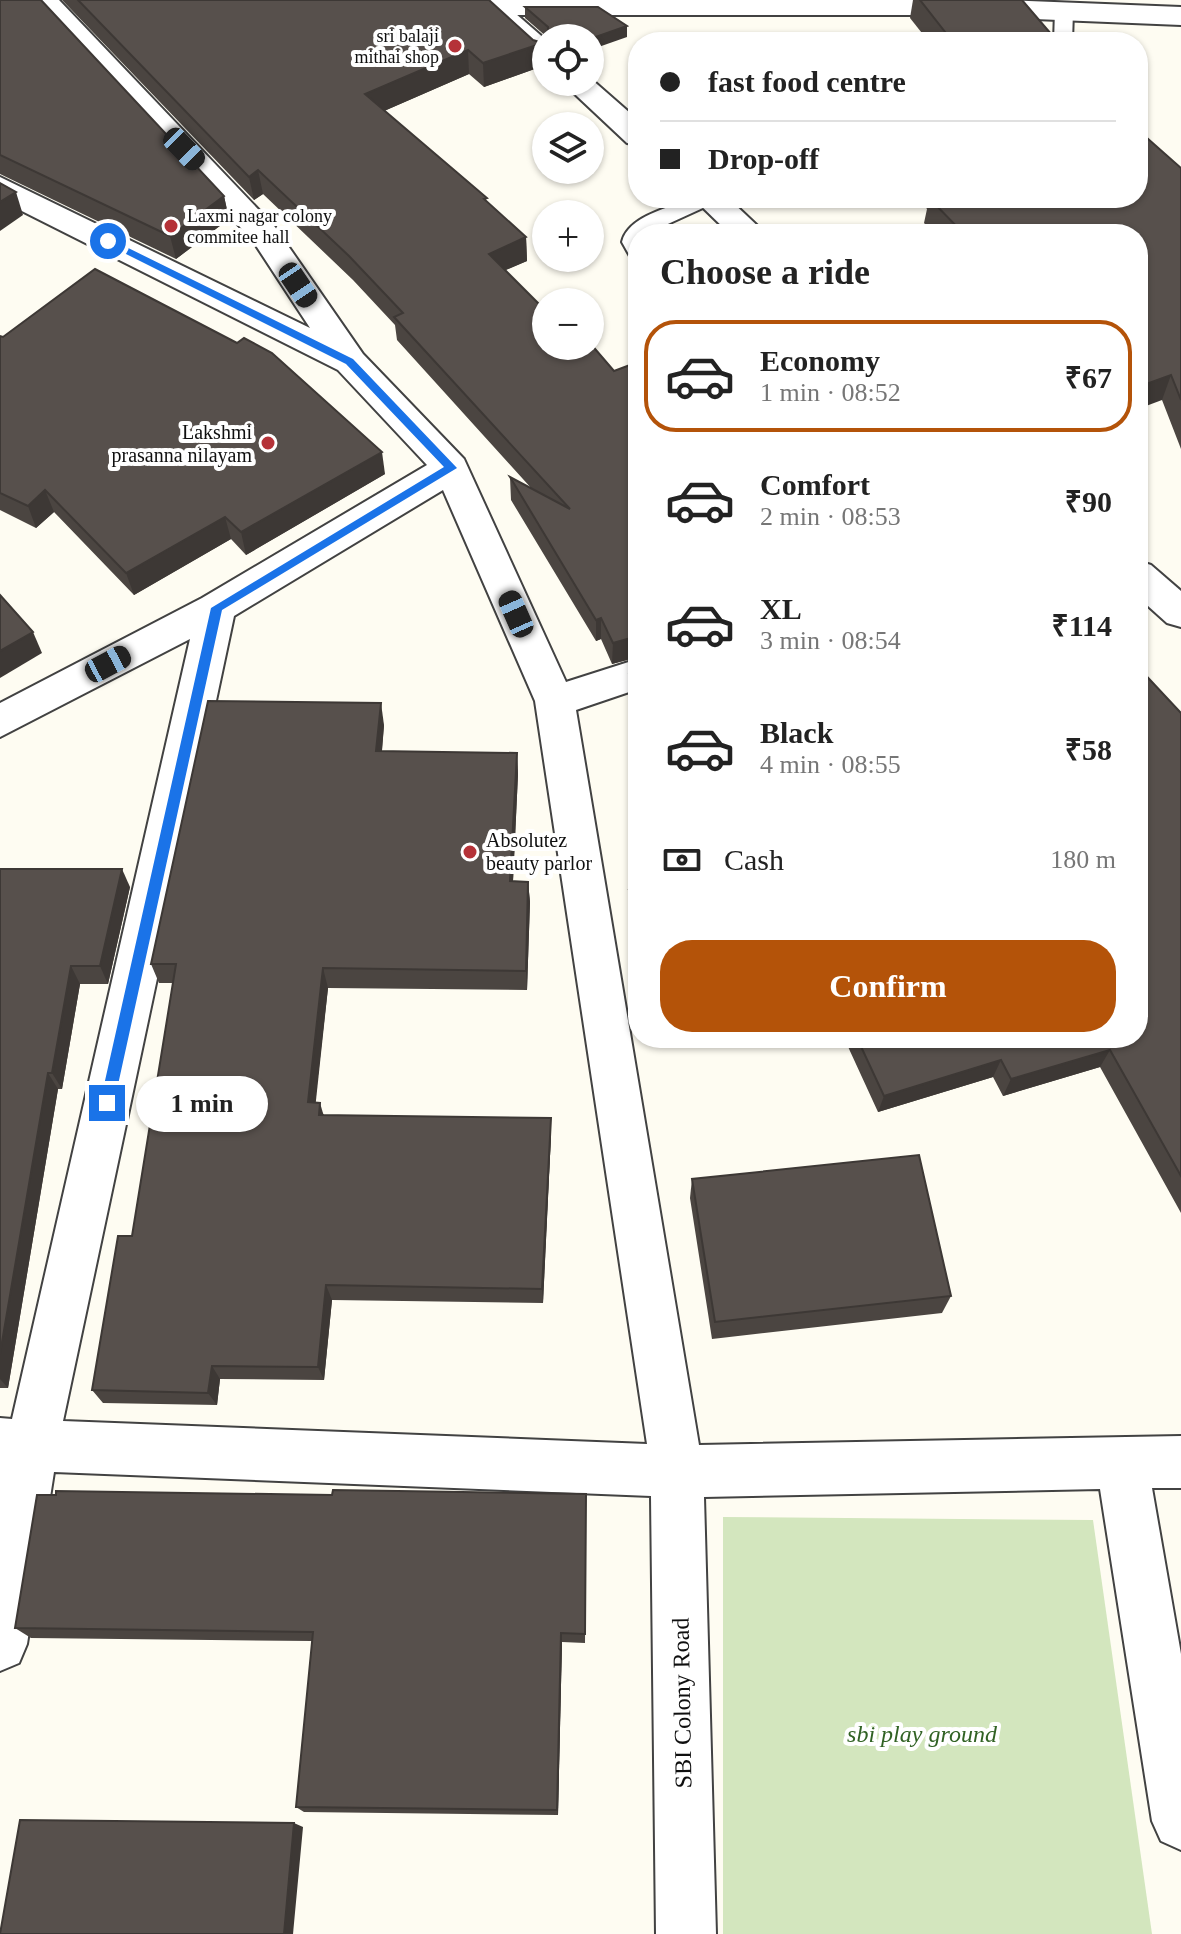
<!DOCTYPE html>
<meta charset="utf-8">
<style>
body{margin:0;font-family:"Times New Roman",serif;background:#f2f2f2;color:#222;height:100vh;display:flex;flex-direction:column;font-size:30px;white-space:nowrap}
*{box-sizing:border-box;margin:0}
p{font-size:26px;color:#767676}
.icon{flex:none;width:44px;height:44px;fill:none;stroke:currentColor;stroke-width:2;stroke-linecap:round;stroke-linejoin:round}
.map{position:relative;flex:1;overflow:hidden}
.drawer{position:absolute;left:628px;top:224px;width:520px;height:824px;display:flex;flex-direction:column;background:#fff;border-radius:32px;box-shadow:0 2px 6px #0004}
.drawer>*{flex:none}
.banner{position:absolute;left:628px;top:32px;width:520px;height:176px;border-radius:32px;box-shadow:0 2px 6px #0004;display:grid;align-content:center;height:176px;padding:0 32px;background:#fff}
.fabs{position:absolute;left:532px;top:24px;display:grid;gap:16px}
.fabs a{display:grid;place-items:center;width:72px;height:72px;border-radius:50%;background:#fff;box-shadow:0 2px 6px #0004;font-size:40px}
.end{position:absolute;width:36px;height:36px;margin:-18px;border:10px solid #1a73e8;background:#fff;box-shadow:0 0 0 4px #fff}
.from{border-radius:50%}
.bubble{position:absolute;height:56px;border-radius:28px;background:#fff;box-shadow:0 2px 6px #0004;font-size:26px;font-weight:600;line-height:56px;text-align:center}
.car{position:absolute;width:24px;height:48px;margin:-24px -12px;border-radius:10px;box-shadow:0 0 6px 2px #0007;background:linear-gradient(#222 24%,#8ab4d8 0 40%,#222 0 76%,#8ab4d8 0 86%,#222 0)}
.banner b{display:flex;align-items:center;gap:28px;height:76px;font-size:30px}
.banner b+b{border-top:2px solid #e0e0e0}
.banner i{width:20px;height:20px;background:#222}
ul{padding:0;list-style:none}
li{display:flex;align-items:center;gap:24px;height:112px;margin:0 16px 12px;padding:0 16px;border:4px solid transparent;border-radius:32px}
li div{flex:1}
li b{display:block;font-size:30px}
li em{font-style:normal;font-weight:600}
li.selected{border-color:#b45309}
li>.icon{width:72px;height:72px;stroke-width:1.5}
h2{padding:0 32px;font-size:36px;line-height:96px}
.pay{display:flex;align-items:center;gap:20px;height:88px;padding:0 32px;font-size:30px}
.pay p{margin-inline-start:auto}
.cta{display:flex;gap:16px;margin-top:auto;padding:16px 32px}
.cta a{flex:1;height:92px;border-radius:32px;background:#b45309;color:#fff;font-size:32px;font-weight:600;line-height:92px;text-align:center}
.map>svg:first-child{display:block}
.green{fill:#d3e6be}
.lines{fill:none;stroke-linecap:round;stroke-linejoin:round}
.service-casing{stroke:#424242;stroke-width:4}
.minor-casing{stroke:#424242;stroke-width:4}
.tertiary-casing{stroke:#424242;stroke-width:4}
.service{fill:#fff;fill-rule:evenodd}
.minor{fill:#fff;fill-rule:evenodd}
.tertiary{fill:#fff;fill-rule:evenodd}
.wall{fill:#4b4541}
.shaded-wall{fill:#3d3835}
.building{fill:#57504c;stroke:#3d3835;stroke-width:2}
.route{fill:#1a73e8}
.poi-dot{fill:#b53238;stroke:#fff;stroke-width:3}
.labels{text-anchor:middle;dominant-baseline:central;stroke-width:8;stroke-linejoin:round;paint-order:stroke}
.far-poi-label{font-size:18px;fill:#0f0f0f;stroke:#fff;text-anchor:end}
.poi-label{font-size:20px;fill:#0f0f0f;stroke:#fff;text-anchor:end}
.near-street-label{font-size:24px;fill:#0f0f0f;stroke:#fff}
.near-park-label{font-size:24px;font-style:italic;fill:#316224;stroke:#fff}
</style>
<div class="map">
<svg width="1181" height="1934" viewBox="0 0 1181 1934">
<rect width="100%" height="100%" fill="#fefcf2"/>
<polygon class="green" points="723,1517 1093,1520 1152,1934 723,1934"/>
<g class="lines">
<defs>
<g id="service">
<polygon points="1064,5 1073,11 1072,42 1054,42 1055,11"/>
<path d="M692,198H719L716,202L646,234H638V260L631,258L622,242C628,216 669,208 692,198Z"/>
</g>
<g id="minor">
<path d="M29,0H59L275,227L363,354L464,459L566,682L638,659V689L576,710L699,1445L1181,1436V1488H1152L1181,1654V1850L1161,1841L1152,1821L1100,1489L704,1497L716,1934H656L651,1496L54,1472L27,1644L19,1663L0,1671V1418L12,1419L190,639L0,737V703L202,598L427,465L338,370L0,200V177L310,328L253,241ZM443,490L535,701L647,1444L63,1421L234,616Z"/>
<polygon points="481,0 1004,0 1181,7 1181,25 940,15 491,15 481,12 477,6"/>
</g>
<g id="tertiary">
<polygon points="469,0 500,0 546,40 546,64 536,61"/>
<polygon points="590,78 638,120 638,145 627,143 562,82 590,82"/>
<polygon points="693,198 728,198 766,234 730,234"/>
<polygon points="1138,561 1151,565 1181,591 1181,627 1167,623 1138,597"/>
</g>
</defs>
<use href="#service" class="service-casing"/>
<use href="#minor" class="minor-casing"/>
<use href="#tertiary" class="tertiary-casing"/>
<use href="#service" class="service"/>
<use href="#minor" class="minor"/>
<use href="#tertiary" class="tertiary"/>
</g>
<g class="wall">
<polygon points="0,0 224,196 229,219 176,259 0,174"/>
<polygon points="62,0 489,0 543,66 484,87 469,74 384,111 526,237 527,261 505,270 546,346 614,371 638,362 638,657 612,664 601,639 596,641 511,500 510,477 532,489 397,340 395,325 353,280 263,194 254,200"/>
<polygon points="913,0 1022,0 1058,42 929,42 910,18"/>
<polygon points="525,7 627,26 627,37 548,38 525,18"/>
<polygon points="1181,168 1181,449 1162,400 1138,234 934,234 924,223 927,209 919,198 1138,198"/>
<polygon points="0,336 385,474 246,555 231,539 134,595 54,512 36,528 0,510"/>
<polygon points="638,670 638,720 629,701 629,674"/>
<polygon points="1181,713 1181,1213 1100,1067 1003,1096 993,1077 878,1112 844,1038 1138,1038"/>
<polygon points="384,725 382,751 517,753 518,774 513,881 528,882 530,902 527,990 328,988 315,1102 324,1115 551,1118 551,1135 543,1303 332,1300 324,1380 220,1379 217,1405 103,1403 92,1390 132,1236 173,983 159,983 151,964"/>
<polygon points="0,869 130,887 108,984 80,984 62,1089 58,1089 8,1388 0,1388"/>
<polygon points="638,888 638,932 629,910 629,890"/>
<polygon points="692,1179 951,1296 942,1313 712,1339 690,1198"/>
<polygon points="586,1494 585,1643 562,1642 558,1815 304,1812 296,1807 312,1641 31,1638 15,1628 332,1495"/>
</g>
<g class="shaded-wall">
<polygon points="627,26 627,37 590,50 590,39"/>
<polygon points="543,43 543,66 484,87 483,63"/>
<polygon points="468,50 469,74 368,118 365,94"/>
<polygon points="258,170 263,194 254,200 249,177"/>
<polygon points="16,192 23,215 0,231 0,202"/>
<polygon points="224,196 229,219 176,259 170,236"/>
<polygon points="526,237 527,261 490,277 489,254"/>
<polygon points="1171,375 1162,400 1138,409 1138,387"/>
<polygon points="382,452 385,474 246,555 241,532"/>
<polygon points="45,490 54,512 36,528 28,506"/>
<polygon points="225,517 231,539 134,595 126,573"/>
<polygon points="601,618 601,639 596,641 596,620"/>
<polygon points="33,632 42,653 0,678 0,651"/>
<polygon points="638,636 638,657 612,664 613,643"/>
<polygon points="381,703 384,725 380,772 376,751"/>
<polygon points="517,753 518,774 512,902 510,881"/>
<polygon points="122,869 130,887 108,984 100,966"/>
<polygon points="528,882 530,902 527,990 526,971"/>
<polygon points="71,966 80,984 62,1089 52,1073"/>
<polygon points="323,968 328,988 314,1119 308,1102"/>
<polygon points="1110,1050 1100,1067 1003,1096 1011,1079"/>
<polygon points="1001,1060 993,1077 878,1112 884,1096"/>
<polygon points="48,1073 58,1089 8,1388 0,1379 0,1354"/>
<polygon points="320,1103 325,1120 319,1115"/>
<polygon points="551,1118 551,1135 543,1303 542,1289"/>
<polygon points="326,1285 332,1300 324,1380 318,1367"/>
<polygon points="212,1366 220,1379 217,1405 208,1393"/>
<polygon points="561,1633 562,1642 558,1815 557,1810"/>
<polygon points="294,1823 303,1827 293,1934 284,1934"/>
</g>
<g class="building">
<polygon points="0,0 41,0 224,196 170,236 0,155"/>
<polygon points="78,0 489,0 533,40 543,43 483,63 468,50 365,94 487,198 484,199 526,237 489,254 546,311 546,346 590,346 590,343 614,371 638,362 638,636 613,643 601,618 596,620 510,477 570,509 394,317 403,313 349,256 258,170 249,177"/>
<polygon points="920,0 1022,0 1058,42 953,42"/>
<polygon points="525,7 598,7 627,26 590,39 548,38 548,27"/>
<polygon points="1138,130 1181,168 1181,400 1171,375 1138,387 1138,234 964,234 929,198 1138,198"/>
<polygon points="0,183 16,192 0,202"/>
<polygon points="95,269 237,343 244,338 272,353 382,452 241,532 225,517 126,573 45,490 28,506 0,493 0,336 3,337"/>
<polygon points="0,595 33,632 0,651"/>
<polygon points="1138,667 1181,713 1181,1176 1110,1050 1011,1079 1001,1060 884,1096 857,1038 1138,1038"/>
<polygon points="638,670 638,698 630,680 629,674"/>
<polygon points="208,701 381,703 376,751 517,753 510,881 528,882 526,971 323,968 308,1102 320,1103 319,1115 551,1118 542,1289 326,1285 318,1367 212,1366 208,1393 92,1390 118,1236 132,1236 176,964 151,964"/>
<polygon points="0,869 122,869 100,966 71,966 52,1073 48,1073 0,1354"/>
<polygon points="638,888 638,911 629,890"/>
<polygon points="919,1155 951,1296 715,1322 692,1179"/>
<polygon points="333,1490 586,1494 585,1634 561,1633 557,1810 296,1807 313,1632 15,1628 37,1495 56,1495 56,1491 332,1495"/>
<polygon points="20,1820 294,1823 284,1934 0,1934"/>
</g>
<polygon class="route" points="108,238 353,359 457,468 222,610 114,1103 107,1110 100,1103 211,608 444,467 346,364 104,243"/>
<g class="poi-dot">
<circle cx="455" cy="46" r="8"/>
<circle cx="171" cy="226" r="8"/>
<circle cx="268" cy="443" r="8"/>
<circle cx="470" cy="852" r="8"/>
</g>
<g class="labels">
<g class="far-poi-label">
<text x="439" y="36">sri balaji<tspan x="439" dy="21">mithai shop</tspan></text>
<text x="187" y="216" text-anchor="start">Laxmi nagar colony<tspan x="187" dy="21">commitee hall</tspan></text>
</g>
<g class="poi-label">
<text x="252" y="432">Lakshmi<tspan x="252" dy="23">prasanna nilayam</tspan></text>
<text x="486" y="840" text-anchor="start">Absolutez<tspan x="486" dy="23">beauty parlor</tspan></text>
</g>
<g class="near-street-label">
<text transform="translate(682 1703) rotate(-91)">SBI Colony Road</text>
</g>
<g class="near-park-label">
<text x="922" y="1734">sbi play ground</text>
</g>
</g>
</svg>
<div class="fabs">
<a><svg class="icon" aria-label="locate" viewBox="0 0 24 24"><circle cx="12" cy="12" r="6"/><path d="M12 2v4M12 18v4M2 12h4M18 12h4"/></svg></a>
<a><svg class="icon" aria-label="layers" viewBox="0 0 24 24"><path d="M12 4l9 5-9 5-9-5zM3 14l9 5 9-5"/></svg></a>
<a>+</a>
<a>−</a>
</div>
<i class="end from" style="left:108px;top:241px"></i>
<i class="end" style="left:107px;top:1103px"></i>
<div class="bubble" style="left:136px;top:1076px;width:132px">1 min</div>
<i class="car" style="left:184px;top:149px;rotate:136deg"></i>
<i class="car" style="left:298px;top:285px;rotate:146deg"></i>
<i class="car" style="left:516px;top:614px;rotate:336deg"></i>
<i class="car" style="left:108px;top:664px;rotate:62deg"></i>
<div class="banner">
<b><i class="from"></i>fast food centre</b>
<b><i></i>Drop-off</b>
</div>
<section class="drawer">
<h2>Choose a ride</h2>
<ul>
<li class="selected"><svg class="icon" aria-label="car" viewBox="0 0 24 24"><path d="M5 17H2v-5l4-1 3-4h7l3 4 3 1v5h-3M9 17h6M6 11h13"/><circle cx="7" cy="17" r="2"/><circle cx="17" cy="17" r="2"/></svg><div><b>Economy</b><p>1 min · 08:52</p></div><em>₹67</em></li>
<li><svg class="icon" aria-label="car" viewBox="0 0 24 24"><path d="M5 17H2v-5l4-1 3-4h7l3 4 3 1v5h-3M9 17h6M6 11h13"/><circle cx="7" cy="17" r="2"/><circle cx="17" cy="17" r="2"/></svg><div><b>Comfort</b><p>2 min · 08:53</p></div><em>₹90</em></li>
<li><svg class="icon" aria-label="car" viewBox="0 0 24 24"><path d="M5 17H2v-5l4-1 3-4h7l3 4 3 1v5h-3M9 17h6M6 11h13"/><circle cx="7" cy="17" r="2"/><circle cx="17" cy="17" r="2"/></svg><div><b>XL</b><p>3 min · 08:54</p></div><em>₹114</em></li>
<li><svg class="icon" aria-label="car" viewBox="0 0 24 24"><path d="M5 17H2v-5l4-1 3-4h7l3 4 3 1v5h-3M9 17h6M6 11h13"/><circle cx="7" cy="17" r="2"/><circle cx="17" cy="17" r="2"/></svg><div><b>Black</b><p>4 min · 08:55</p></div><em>₹58</em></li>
</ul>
<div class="pay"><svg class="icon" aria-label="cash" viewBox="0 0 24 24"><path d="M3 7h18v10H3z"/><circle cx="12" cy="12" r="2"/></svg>Cash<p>180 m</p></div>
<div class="cta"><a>Confirm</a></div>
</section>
</div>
